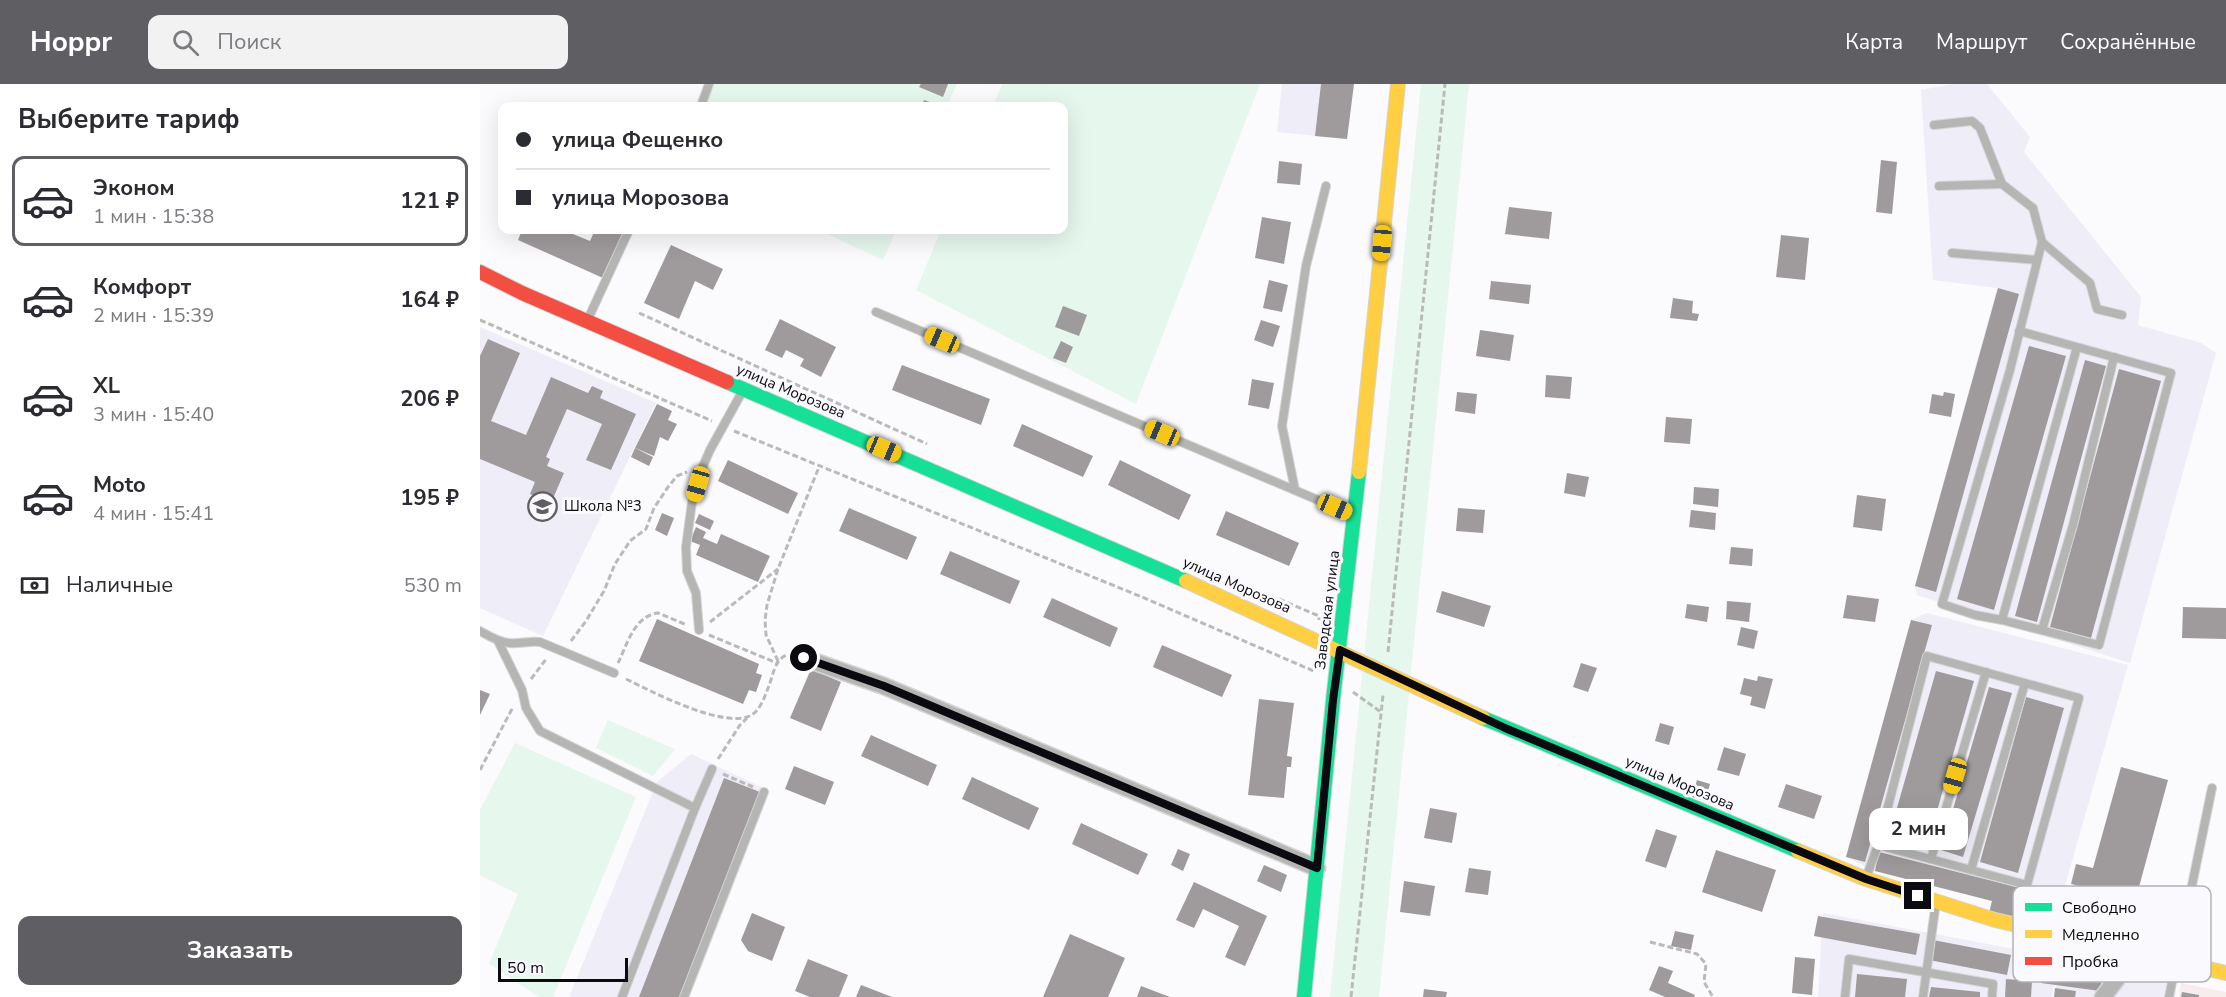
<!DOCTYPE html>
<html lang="ru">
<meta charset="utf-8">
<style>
body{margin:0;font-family:"Nunito Sans",sans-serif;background:#f2f2f3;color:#2b2b33;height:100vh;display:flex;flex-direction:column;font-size:22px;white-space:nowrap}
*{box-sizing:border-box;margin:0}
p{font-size:20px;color:#7c7c81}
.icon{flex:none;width:33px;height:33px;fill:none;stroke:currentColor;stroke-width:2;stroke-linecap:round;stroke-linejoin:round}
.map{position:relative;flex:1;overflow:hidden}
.side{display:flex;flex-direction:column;background:#fff;width:480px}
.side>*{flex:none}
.hud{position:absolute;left:18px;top:18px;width:570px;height:132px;border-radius:12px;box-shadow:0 6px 24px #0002;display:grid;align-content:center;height:132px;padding:0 18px;background:#fff}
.scale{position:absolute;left:18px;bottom:15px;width:130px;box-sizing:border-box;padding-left:6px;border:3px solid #0b0a10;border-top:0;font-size:16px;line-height:21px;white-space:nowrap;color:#0b0a10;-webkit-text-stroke:4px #faf9fd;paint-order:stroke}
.end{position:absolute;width:27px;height:27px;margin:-14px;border:8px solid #0b0a10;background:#fff;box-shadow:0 0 0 3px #fff}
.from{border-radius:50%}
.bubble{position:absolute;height:42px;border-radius:12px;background:#fff;box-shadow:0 6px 24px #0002;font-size:20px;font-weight:700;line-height:42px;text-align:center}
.car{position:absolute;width:18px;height:36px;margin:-18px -9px;border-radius:8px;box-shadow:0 0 4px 2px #0007;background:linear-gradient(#f5c518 24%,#345 0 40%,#f5c518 0 76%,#345 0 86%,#f5c518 0)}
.hud b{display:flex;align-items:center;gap:21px;height:57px;font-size:22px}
.hud b+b{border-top:2px solid #e1e1e2}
.hud i{width:15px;height:15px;background:#2b2b33}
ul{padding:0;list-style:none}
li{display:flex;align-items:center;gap:18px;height:90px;margin:0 12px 9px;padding:0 6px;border:3px solid transparent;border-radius:12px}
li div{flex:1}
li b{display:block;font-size:22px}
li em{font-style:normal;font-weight:700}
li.active{border-color:#5f5e63}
li>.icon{width:54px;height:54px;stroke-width:1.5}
h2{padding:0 18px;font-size:27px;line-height:72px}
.pay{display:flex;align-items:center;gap:15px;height:66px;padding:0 18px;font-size:22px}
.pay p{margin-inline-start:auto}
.primary-button{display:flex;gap:12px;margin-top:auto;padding:12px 18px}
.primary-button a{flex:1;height:69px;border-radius:12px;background:#5f5e63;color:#fff;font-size:24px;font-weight:700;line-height:69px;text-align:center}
header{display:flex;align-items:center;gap:36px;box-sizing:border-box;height:84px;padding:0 30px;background:#5f5e63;color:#fff}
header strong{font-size:28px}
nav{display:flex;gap:33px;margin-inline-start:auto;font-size:21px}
.search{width:420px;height:54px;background:#f2f2f3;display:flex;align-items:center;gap:15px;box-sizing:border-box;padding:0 21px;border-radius:12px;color:#7c7c81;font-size:22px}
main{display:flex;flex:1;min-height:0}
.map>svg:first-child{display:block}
.commercial{fill:#f7edec}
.built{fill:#efedf7}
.green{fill:#e6f7ee}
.building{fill:#9f9b9d}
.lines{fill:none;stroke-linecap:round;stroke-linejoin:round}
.lane-casing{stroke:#d5d4d6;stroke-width:10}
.street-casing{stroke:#d5d4d6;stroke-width:19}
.fast-casing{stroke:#d5d4d6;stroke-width:16}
.slow-casing{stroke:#d5d4d6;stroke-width:16}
.jam-casing{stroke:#d5d4d6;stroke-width:16}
.path{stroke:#bbbabb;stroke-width:3;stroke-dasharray:6 3;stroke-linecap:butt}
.lane{stroke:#b5b6b3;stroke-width:8}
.street{stroke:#b5b6b3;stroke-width:16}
.fast{stroke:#16e098;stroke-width:14}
.slow{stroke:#ffcf43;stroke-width:14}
.jam{stroke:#f24e42;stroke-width:14}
.route{stroke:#0b0a10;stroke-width:8}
.labels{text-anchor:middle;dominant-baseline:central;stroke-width:6;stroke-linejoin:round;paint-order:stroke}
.street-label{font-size:15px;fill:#0b0a10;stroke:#faf9fd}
.poi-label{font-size:15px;fill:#0b0a10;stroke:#faf9fd;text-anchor:start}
.key{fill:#faf9fd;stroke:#b2b1b6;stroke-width:1.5}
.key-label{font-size:16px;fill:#0b0a10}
</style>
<header>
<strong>Hoppr</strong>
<div class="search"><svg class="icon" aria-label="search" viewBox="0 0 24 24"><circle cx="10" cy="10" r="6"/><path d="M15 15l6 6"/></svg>Поиск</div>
<nav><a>Карта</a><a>Маршрут</a><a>Сохранённые</a></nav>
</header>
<main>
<section class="side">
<h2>Выберите тариф</h2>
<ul>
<li class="active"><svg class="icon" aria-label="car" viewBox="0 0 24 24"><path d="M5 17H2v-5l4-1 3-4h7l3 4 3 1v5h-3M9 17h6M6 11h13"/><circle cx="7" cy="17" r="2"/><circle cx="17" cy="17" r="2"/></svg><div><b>Эконом</b><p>1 мин · 15:38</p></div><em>121 ₽</em></li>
<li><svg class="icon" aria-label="car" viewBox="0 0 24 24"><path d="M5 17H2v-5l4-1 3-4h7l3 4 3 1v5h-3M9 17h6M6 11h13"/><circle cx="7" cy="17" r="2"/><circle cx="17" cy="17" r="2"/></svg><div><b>Комфорт</b><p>2 мин · 15:39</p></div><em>164 ₽</em></li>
<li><svg class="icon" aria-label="car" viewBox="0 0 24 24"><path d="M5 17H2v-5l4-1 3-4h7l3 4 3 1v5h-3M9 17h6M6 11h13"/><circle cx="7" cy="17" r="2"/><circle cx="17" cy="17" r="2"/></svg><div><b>XL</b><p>3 мин · 15:40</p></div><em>206 ₽</em></li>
<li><svg class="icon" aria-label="car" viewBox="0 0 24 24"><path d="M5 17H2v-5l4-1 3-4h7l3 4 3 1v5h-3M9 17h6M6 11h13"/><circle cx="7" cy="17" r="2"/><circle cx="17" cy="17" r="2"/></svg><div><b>Moto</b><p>4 мин · 15:41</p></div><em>195 ₽</em></li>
</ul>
<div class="pay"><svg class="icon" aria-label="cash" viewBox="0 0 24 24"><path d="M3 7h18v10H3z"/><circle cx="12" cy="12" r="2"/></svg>Наличные<p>530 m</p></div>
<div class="primary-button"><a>Заказать</a></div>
</section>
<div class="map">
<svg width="1746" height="913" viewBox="0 0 1746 913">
<rect width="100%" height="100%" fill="#fbfafc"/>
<polygon class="commercial" points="1701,899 1746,908 1746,913 1699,913"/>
<g class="built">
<polygon points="802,0 873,0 867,55 797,48"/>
<polygon points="1474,0 1507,0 1550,53 1544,68 1661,213 1658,241 1721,259 1736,269 1650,579 1437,511 1435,502 1517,204 1453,196 1441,6"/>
<polygon points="0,243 176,319 63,552 0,524"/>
<polygon points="1447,529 1648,581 1576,833 1569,843 1509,829 1512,817 1395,787 1366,773 1431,536"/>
<polygon points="211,670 290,707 210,913 89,913 177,698"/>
<polygon points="1343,829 1529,864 1563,872 1559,890 1574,899 1572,913 1338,913"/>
<polygon points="1571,867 1697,891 1695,913 1574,913 1577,897 1567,890"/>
</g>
<g class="green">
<polygon points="233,0 477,0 467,22 225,22"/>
<polygon points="522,0 780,0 656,320 436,206 461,146 584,146 584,22 513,22"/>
<polygon points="941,0 989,0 899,913 850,913"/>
<polygon points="339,146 416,146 403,176"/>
<polygon points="128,636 195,665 173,692 116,664"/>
<polygon points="35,659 156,713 73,913 59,913 9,880 38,810 0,791 0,726"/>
</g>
<g class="building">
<polygon points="441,0 468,0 463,13 439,3"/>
<polygon points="841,0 874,0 867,55 835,52"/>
<polygon points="444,16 461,22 442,22"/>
<polygon points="1401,76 1417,78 1412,130 1396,128"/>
<polygon points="799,77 822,80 820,101 797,99"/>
<polygon points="1029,123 1072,128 1069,155 1025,150"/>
<polygon points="782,133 811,138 804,180 775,174"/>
<polygon points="42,146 83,146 110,157 115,146 145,146 123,194 38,156"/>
<polygon points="1301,151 1329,154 1325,196 1296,193"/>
<polygon points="191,161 243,185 233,206 215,197 199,235 164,219"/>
<polygon points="789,196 808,201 802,228 783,224"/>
<polygon points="1011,197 1051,201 1049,220 1009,215"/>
<polygon points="1518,204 1539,210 1456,508 1435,502"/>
<polygon points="1193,214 1213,217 1212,229 1219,230 1217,237 1190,234"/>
<polygon points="583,222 607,231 599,252 575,243"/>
<polygon points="300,235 356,263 341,293 320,282 324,275 306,266 302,274 285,266"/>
<polygon points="781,236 800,242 793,263 774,256"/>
<polygon points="1000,246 1034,251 1030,277 996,272"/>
<polygon points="8,255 40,269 11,337 46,351 71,293 108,309 112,302 123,307 120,314 156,330 131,386 106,376 122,340 87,325 66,373 70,375 67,382 84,389 71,419 50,410 55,398 0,375 0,272"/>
<polygon points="581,257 593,263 586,279 573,274"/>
<polygon points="1549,262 1586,272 1514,526 1477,515"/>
<polygon points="1605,276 1626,282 1557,538 1535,532"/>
<polygon points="422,281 510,315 501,341 412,306"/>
<polygon points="1639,285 1681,297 1611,554 1570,543"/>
<polygon points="1066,291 1092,293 1090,315 1065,313"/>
<polygon points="772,295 794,299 789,325 768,321"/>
<polygon points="977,308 997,310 995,330 975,327"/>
<polygon points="1464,308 1475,310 1471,333 1449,329 1452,310 1463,312"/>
<polygon points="177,320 192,327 188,336 197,340 188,357 180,353 174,372 155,364"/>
<polygon points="1186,333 1212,335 1210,360 1184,358"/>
<polygon points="542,340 613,372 603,393 533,362"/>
<polygon points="155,364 173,373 169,382 151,373"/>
<polygon points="248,376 318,409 308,430 238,397"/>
<polygon points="640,376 711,411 699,436 628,401"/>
<polygon points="1087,389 1109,393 1105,413 1084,409"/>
<polygon points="1214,403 1239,405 1238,423 1213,420"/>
<polygon points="1377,411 1406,415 1402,447 1373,443"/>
<polygon points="369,424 437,453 427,476 359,447"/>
<polygon points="978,424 1005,426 1003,449 976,447"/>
<polygon points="1211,426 1236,429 1235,446 1209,443"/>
<polygon points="746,427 819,459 809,482 736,451"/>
<polygon points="182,429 194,434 187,452 175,446"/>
<polygon points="219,430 234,437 230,446 215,439"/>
<polygon points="216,443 226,448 223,454 237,460 241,450 290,472 278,498 216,471 220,461 210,457"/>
<polygon points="1251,463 1273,465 1272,482 1249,480"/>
<polygon points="470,467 540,497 530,520 460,490"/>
<polygon points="962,507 1011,522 1004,543 956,528"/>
<polygon points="1367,511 1399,515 1395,538 1363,534"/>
<polygon points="572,514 638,544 630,563 563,533"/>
<polygon points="1247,517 1271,519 1269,538 1246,535"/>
<polygon points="1207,520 1229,523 1227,538 1205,534"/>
<polygon points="1703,523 1746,524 1746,555 1702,554"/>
<polygon points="177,535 279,580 276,589 282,591 276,608 269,606 263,620 159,577"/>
<polygon points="1431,536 1452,541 1385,778 1366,773"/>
<polygon points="1261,543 1278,547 1274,565 1257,561"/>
<polygon points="682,561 752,591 742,613 673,583"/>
<polygon points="1101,579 1117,584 1108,608 1093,603"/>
<polygon points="331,585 361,598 341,647 310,634"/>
<polygon points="1456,587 1494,597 1447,762 1409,752"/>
<polygon points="1278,592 1293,595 1285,625 1270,621 1272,613 1260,610 1264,594 1277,597"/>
<polygon points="1509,603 1532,609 1483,773 1461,766"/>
<polygon points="0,606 10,610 0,631"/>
<polygon points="1546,613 1584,624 1538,789 1500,778"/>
<polygon points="779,615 814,619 807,672 812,673 811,683 807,683 804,714 768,711"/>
<polygon points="1180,639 1194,643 1189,661 1175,657"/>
<polygon points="391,651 457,681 448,702 381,672"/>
<polygon points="1244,663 1266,670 1259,692 1237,686"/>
<polygon points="314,682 354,698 345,721 305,705"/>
<polygon points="1641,683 1688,696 1646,851 1598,838 1608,804 1591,800 1596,780 1613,784"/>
<polygon points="492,693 559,724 549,746 482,715"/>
<polygon points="244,694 280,708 201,913 159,913"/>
<polygon points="1217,696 1230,700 1225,717 1212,713"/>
<polygon points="1306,700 1342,712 1334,735 1298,723"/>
<polygon points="950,724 977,729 972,759 944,754"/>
<polygon points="601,739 668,770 658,791 592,760"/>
<polygon points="1176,745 1197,752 1186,784 1165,777"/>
<polygon points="698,765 710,770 703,787 691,781"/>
<polygon points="1236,766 1296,786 1282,828 1222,808"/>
<polygon points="1399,768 1540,804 1533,835 1509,829 1512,817 1395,787"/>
<polygon points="784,781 807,791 801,808 777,797"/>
<polygon points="989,784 1011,787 1008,811 985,808"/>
<polygon points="924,797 955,802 950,832 920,828"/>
<polygon points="714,798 787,832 765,882 745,873 759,842 723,825 714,844 696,836"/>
<polygon points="272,829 305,843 292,877 268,867 261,856"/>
<polygon points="1338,832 1440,850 1436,871 1334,852"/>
<polygon points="1195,847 1214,851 1211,866 1191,862"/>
<polygon points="590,850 645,874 628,913 563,913"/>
<polygon points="1453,856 1531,871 1527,891 1449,876"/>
<polygon points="1565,872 1589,876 1588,881 1623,885 1620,907 1561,899"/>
<polygon points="1315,873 1335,875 1332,911 1312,909"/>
<polygon points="328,875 368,891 359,913 330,913 315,907"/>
<polygon points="1179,882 1193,887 1188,899 1215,911 1214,913 1185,913 1169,906"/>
<polygon points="1377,890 1427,895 1425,913 1375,913"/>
<polygon points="1526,895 1552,897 1551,913 1525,913"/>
<polygon points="381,901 412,913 376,913"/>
<polygon points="661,902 690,913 657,913"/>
<polygon points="1451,903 1500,908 1500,913 1449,913"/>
<polygon points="1575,904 1596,907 1595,913 1574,913"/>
<polygon points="944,905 967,908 966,913 943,913"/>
<polygon points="1702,908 1719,911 1719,913 1701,913"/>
</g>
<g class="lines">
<defs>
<g id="lane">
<polyline points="221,22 229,0"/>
<polyline points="1454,41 1492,37 1500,44 1522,100 1553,124 1562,158 1530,286 1462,520 1495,531 1522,536"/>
<polyline points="1459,102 1522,100"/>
<polyline points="1562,158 1610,199 1617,225 1642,231"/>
<polyline points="1472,169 1557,176"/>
<polyline points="396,228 873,431"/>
<polyline points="108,235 149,146"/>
<path d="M1539,247C1590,261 1640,275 1691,289L1619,561L1522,536L1597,263"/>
<polyline points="815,406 802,342 826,182 846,102"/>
<polyline points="219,546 216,509 207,487 206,463 212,418 223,382 230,366 262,308"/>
<polyline points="1562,546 1593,441 1634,273"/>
<path d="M0,547C9,552 18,558 29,559C39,560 49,557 60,558L134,589"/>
<polyline points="18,557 42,606 46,624 60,647 215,724 142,913"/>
<polyline points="215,724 232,685"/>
<polyline points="1451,775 1506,588"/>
<polyline points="1491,786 1545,599"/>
<polyline points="1386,794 1398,761 1447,572 1599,614 1547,801 1398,761"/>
<polyline points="204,913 284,708"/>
<polyline points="1365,913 1369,875 1513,900 1512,913"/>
<polyline points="1443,913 1456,818"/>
<polyline points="1689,913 1732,704"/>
</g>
<g id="street">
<polyline points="324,574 404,602 837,784"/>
<polyline points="1623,913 1636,896 1645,865"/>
</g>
<g id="fast">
<polyline points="247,298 706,497"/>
<polyline points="1003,634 1318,767"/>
<polyline points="824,913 853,616 879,388"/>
</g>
<g id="slow">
<polyline points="879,388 918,0"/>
<polyline points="706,497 1003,634"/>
<polyline points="1318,767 1386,795 1515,836 1746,889"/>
</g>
<polyline id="jam" points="0,188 42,209 247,298"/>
</defs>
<use href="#lane" class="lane-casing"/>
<use href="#street" class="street-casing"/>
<use href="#fast" class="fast-casing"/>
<use href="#slow" class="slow-casing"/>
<use href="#jam" class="jam-casing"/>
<g class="path">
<polyline points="159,229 447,360"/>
<polyline points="0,236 232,337"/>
<polyline points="254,347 662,513 836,588"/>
<polyline points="799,515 839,532 839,536"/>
<polyline points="230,538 298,485"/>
<polyline points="229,551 297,579"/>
<polyline points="91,557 106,537 124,507 135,480 150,457 166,445 174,424 188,403 197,392 207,388"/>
<polyline points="908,568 965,0"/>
<polyline points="298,577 286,551 285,536 287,521 298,485 339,383"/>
<path d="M138,579C147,561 154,532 178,529L207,541"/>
<polyline points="51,595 67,574"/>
<path d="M146,595C171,607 248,648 273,630C282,623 285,611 289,602C293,591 295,575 307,571"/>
<polyline points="873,608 901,628"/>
<polyline points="238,675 260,641 267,634"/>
<polyline points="0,686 33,623"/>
<polyline points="243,690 273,703"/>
<polyline points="1170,858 1217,870 1226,880 1224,898 1233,913"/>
<polyline points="871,913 903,611"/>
</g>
<use href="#lane" class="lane"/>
<use href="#street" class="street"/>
<use href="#fast" class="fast"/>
<use href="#slow" class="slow"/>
<use href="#jam" class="jam"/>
</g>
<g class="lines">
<polyline class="route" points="324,574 404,602 837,784 853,616 860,566 1025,644 1386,795 1438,812"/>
</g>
<defs>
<symbol id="school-ring" viewBox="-11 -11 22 22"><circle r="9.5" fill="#faf9fd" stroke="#5f5e63" stroke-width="1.5"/><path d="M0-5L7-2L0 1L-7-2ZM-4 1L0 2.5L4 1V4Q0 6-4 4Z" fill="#5f5e63"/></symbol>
</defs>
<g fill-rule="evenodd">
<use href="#school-ring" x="46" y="406" width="33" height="33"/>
</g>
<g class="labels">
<g class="street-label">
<text transform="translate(311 307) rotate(23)">улица Морозова</text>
<text transform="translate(757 501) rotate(24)">улица Морозова</text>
<text transform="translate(847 526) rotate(-83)">Заводская улица</text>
<text transform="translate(1200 699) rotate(23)">улица Морозова</text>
</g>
<g class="poi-label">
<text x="84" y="422">Школа №3</text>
</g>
</g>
<rect x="1533" y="802" width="198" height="96" rx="9" class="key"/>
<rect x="1545" y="819" width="27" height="8" fill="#16e098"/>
<rect x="1545" y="846" width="27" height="8" fill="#ffcf43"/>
<rect x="1545" y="873" width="27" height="8" fill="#f24e42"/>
<g class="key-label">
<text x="1582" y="829">Свободно</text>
<text x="1582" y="856">Медленно</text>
<text x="1582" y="883">Пробка</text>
</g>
</svg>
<div class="scale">50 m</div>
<i class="end from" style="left:324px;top:574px"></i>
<i class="end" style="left:1438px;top:812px"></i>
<div class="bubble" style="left:1389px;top:724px;width:99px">2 мин</div>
<i class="car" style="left:902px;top:159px;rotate:185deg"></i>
<i class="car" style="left:462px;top:256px;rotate:293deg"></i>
<i class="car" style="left:682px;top:349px;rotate:293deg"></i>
<i class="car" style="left:404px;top:365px;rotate:113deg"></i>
<i class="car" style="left:218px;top:400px;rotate:196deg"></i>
<i class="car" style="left:855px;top:423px;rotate:114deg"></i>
<i class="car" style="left:1475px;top:692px;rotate:196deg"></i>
<div class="hud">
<b><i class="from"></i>улица Фещенко</b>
<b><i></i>улица Морозова</b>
</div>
</div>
</main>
